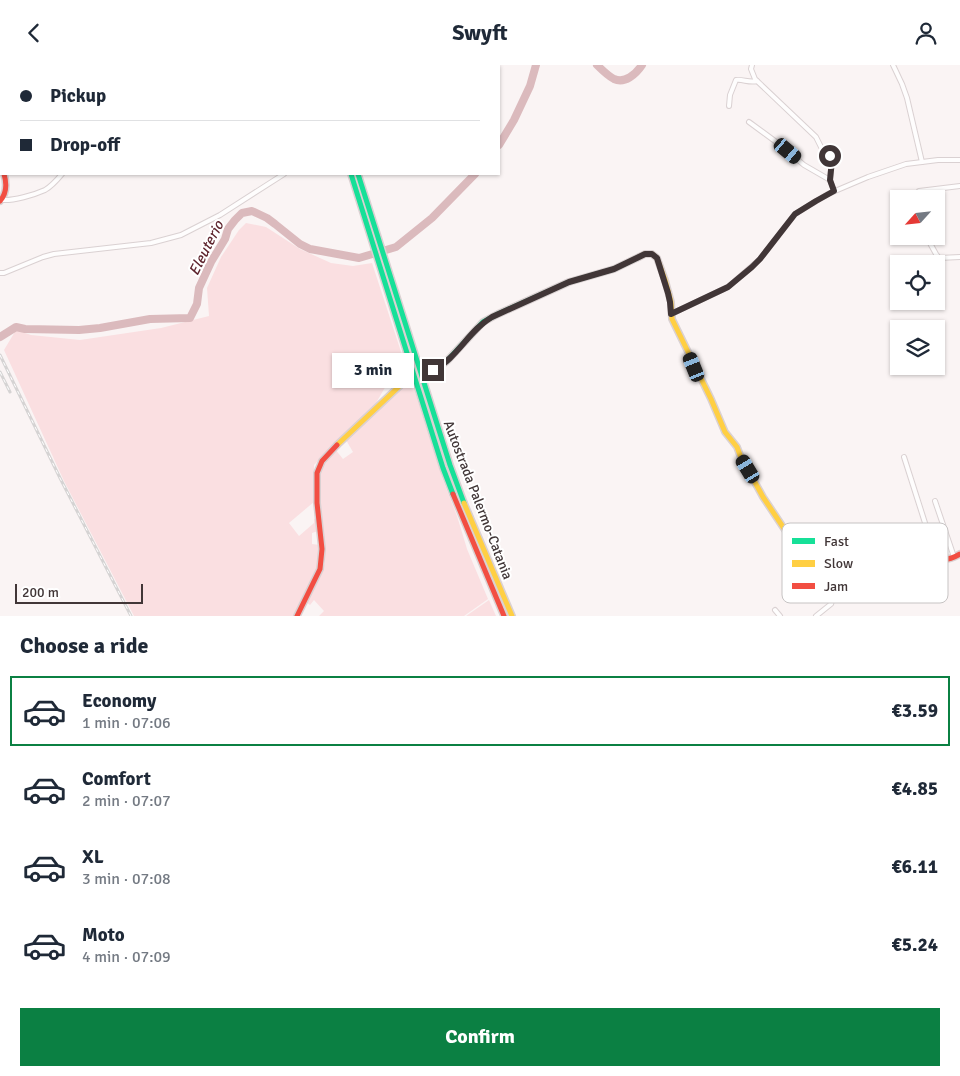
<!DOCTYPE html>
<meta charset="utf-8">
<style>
body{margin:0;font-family:Signika,sans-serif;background:#f6f6f7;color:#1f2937;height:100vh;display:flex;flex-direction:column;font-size:19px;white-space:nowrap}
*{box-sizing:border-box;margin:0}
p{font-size:16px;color:#747a83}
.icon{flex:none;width:28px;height:28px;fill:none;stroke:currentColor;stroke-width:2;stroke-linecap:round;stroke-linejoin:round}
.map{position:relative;height:551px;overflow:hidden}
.side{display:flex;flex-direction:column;background:#fff;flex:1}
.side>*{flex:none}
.hud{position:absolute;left:0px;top:0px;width:500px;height:110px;box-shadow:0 1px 4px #0004;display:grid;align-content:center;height:110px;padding:0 20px;background:#fff}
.needle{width:32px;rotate:243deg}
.fabs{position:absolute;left:890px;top:125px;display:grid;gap:10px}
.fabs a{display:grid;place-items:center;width:55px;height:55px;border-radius:0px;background:#fff;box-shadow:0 1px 4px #0004;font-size:25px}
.scale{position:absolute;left:15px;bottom:12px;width:128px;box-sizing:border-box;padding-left:5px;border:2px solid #413637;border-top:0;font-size:14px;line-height:18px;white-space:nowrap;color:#413637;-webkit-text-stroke:4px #fff;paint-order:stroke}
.end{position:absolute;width:22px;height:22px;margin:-11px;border:6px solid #413637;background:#fff;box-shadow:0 0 0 2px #fff}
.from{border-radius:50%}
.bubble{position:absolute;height:35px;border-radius:0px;background:#fff;box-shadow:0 1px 4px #0004;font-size:16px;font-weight:700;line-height:35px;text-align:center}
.car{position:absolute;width:15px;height:30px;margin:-15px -8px;border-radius:6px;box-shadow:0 0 4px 1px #0007;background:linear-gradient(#222 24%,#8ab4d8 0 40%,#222 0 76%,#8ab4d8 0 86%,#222 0)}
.hud b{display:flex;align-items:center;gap:18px;height:48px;font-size:19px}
.hud b+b{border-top:1px solid #e0e1e3}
.hud i{width:12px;height:12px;background:#1f2937}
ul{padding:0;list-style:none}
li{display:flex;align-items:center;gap:15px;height:70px;margin:0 10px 8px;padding:0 10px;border:2px solid transparent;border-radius:0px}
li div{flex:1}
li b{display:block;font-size:19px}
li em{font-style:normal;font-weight:700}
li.selected{border-color:#0b8043}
li>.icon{width:45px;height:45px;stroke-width:1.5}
h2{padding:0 20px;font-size:22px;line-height:60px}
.primary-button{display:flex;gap:10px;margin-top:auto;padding:10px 20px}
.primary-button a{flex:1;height:58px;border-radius:0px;background:#0b8043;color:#fff;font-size:20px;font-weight:700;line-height:58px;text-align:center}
header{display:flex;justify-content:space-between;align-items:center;height:65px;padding:0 20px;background:#fff;font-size:22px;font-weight:700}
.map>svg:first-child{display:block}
.green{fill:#fadfe1}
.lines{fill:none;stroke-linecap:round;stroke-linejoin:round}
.river{stroke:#dbbabd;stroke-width:8}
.secondary-tunnel{stroke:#d5cece;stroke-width:5;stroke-dasharray:5 2.5;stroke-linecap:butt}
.street-casing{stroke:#dad1d2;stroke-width:6}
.fast-casing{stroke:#dad1d2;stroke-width:8}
.slow-casing{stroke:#dad1d2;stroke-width:8}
.jam-casing{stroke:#dad1d2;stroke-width:8}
.street{stroke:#fefdfd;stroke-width:4}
.fast{stroke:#16e098;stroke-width:5}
.slow{stroke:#ffcf43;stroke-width:5}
.jam{stroke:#f24e42;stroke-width:5}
.rail-casing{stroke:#d5d3d3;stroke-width:3}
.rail{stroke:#fff;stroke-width:1;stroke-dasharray:4;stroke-linecap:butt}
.route{stroke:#413637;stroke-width:6}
.labels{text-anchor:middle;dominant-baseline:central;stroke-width:4;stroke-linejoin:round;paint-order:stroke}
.street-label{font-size:14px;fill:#413637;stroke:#fff}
.water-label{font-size:15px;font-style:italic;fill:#5f262f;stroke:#fff}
.key{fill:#fff;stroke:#c6c3c3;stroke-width:1}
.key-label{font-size:14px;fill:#413637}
</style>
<header><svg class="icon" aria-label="back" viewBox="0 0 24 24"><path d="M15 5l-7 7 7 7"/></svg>Swyft<svg class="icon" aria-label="person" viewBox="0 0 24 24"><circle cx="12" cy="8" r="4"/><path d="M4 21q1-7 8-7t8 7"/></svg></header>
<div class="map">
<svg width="960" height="551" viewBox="0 0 960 551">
<rect width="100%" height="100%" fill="#faf4f4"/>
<g class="green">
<polygon points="246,158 266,162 300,184 331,198 353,201 372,198 408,308 404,311 398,305 387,319 376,338 314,400 315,436 289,458 299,471 314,458 314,454 317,453 318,466 312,468 312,479 320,480 320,492 317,506 294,551 134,551 64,416 4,285 16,265 31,270 80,275 161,263 209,251 207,223 221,192 239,165"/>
<path d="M411,314L443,415L457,451L467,484L488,534L464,551H319L324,546L314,535L310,540L306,537L319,513L325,498L319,414C321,401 327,394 335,384L343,394L353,387L346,375Z"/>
<polygon points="489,535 496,551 466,551"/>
</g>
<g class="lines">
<g class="river">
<path d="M597,0C602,5 608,11 614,14C625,19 636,9 642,0"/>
<polyline points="499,80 514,55 530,21 536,0"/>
<polyline points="0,272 16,262 25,264 79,265 100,263 150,254 190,253 197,239 199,223 211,197 225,174 228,164 235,155 242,148 252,146 267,153 275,159 300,179 310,184 359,193 396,182 432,153 475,109"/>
</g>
<polyline class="secondary-tunnel" points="407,314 430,305"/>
<defs>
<g id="street">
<polyline points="752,0 751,4 755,14 816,72 822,84 830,91 832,95 830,115 834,126"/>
<polyline points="893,0 902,19 907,33 922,97"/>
<polyline points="118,1 118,0"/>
<polyline points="464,1 465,0"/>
<path d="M729,41L730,30L736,15C743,14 749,18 757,16"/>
<polyline points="749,57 779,79 804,100 830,115"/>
<polyline points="919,126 960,121"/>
<path d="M2,135C13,136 34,130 45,125C52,121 57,115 62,109"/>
<polyline points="926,171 936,189 939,193 960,192"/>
<polyline points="0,208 4,208 43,192 54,189 151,178 181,170 220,150 284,109"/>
<polyline points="671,249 728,222 760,194 795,149 828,129 868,112 906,99 938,95 960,95"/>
<polyline points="904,392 926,461 934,488 935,495"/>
<polyline points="935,436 954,492"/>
<polyline points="775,545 780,551"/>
<polyline points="816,551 831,539 832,536 823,522 821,517"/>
</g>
<g id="fast">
<polyline points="325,0 325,1"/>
<polyline points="0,103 1,105"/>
<polyline points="351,109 443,403 453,429"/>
<polyline points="358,109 450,400 464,438"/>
<polyline points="430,305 439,302 447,296 483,257 498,249 569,217 614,204 639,192"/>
</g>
<g id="slow">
<polyline points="318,0 318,1"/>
<polyline points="639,192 645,189 652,189 657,193 665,215 671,237 672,254 711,334 725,367 737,382 740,390 763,432 791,474"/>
<polyline points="337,380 407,314"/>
<polyline points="464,438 512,551"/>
</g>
<g id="jam">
<path d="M0,136C7,128 7,119 4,109"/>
<polyline points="453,429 504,551"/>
<path d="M791,474L817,513C818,514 821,517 823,518C839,525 876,502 892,496C898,494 905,492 911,492C930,492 942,500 960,489"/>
<polyline points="297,551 320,504 322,484 317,438 317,408 322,396 337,380"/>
</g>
</defs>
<use href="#street" class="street-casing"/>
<use href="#fast" class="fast-casing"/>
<use href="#slow" class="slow-casing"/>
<use href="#jam" class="jam-casing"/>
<use href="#street" class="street"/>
<use href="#fast" class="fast"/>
<use href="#slow" class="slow"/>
<use href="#jam" class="jam"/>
<defs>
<g id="rail">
<polyline points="0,290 60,413 131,551"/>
<polyline points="0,307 10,327"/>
</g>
</defs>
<use href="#rail" class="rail-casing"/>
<use href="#rail" class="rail"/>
</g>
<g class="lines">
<path class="route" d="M433,305C457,294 469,265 492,252L569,217L614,204L645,189H652L657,193L668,228L670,237L671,249L728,222L752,202L760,194L795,149L816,136L834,126L830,115L832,95L830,91"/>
</g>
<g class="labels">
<g class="street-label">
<text transform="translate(478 435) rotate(69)">Autostrada Palermo-Catania</text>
</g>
<g class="water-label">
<text transform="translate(206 183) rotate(-63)">Eleuterio</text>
</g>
</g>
<rect x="782" y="458" width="166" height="80" rx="8" class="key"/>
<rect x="792" y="473" width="23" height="6" fill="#16e098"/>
<rect x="792" y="495" width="23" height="7" fill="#ffcf43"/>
<rect x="792" y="518" width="23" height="6" fill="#f24e42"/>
<g class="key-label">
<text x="824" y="481">Fast</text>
<text x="824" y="503">Slow</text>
<text x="824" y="526">Jam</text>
</g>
</svg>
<div class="fabs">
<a><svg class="needle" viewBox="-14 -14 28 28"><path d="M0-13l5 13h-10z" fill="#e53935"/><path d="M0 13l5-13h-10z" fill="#747a83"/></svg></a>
<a><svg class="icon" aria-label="locate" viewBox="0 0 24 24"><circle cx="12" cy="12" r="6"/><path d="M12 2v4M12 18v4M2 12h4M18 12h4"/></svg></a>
<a><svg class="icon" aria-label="layers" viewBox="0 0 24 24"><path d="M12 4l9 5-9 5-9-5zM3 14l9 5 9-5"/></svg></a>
</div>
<div class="scale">200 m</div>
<i class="end from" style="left:830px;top:91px"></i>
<i class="end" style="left:433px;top:305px"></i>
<div class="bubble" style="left:332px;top:288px;width:82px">3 min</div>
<i class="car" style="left:788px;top:86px;rotate:130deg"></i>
<i class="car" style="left:694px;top:302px;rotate:338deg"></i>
<i class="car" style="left:748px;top:404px;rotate:329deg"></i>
<div class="hud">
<b><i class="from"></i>Pickup</b>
<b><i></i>Drop-off</b>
</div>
</div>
<section class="side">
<h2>Choose a ride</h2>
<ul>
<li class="selected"><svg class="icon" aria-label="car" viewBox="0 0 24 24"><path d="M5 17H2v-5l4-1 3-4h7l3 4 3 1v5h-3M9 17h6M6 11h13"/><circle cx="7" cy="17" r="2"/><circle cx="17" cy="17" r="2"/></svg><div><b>Economy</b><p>1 min · 07:06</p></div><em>€3.59</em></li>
<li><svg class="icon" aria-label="car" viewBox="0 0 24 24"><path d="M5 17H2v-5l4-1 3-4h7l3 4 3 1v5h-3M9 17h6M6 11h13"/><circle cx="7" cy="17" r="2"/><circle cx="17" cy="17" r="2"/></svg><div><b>Comfort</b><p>2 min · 07:07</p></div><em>€4.85</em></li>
<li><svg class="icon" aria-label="car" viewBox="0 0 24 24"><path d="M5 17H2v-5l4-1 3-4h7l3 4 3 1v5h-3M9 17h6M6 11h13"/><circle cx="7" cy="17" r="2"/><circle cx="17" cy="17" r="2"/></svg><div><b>XL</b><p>3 min · 07:08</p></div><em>€6.11</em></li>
<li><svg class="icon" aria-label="car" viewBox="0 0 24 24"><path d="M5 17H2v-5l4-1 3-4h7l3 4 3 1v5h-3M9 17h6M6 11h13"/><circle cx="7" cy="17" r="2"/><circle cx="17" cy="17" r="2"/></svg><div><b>Moto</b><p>4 min · 07:09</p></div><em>€5.24</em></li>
</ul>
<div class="primary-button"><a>Confirm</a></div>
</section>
